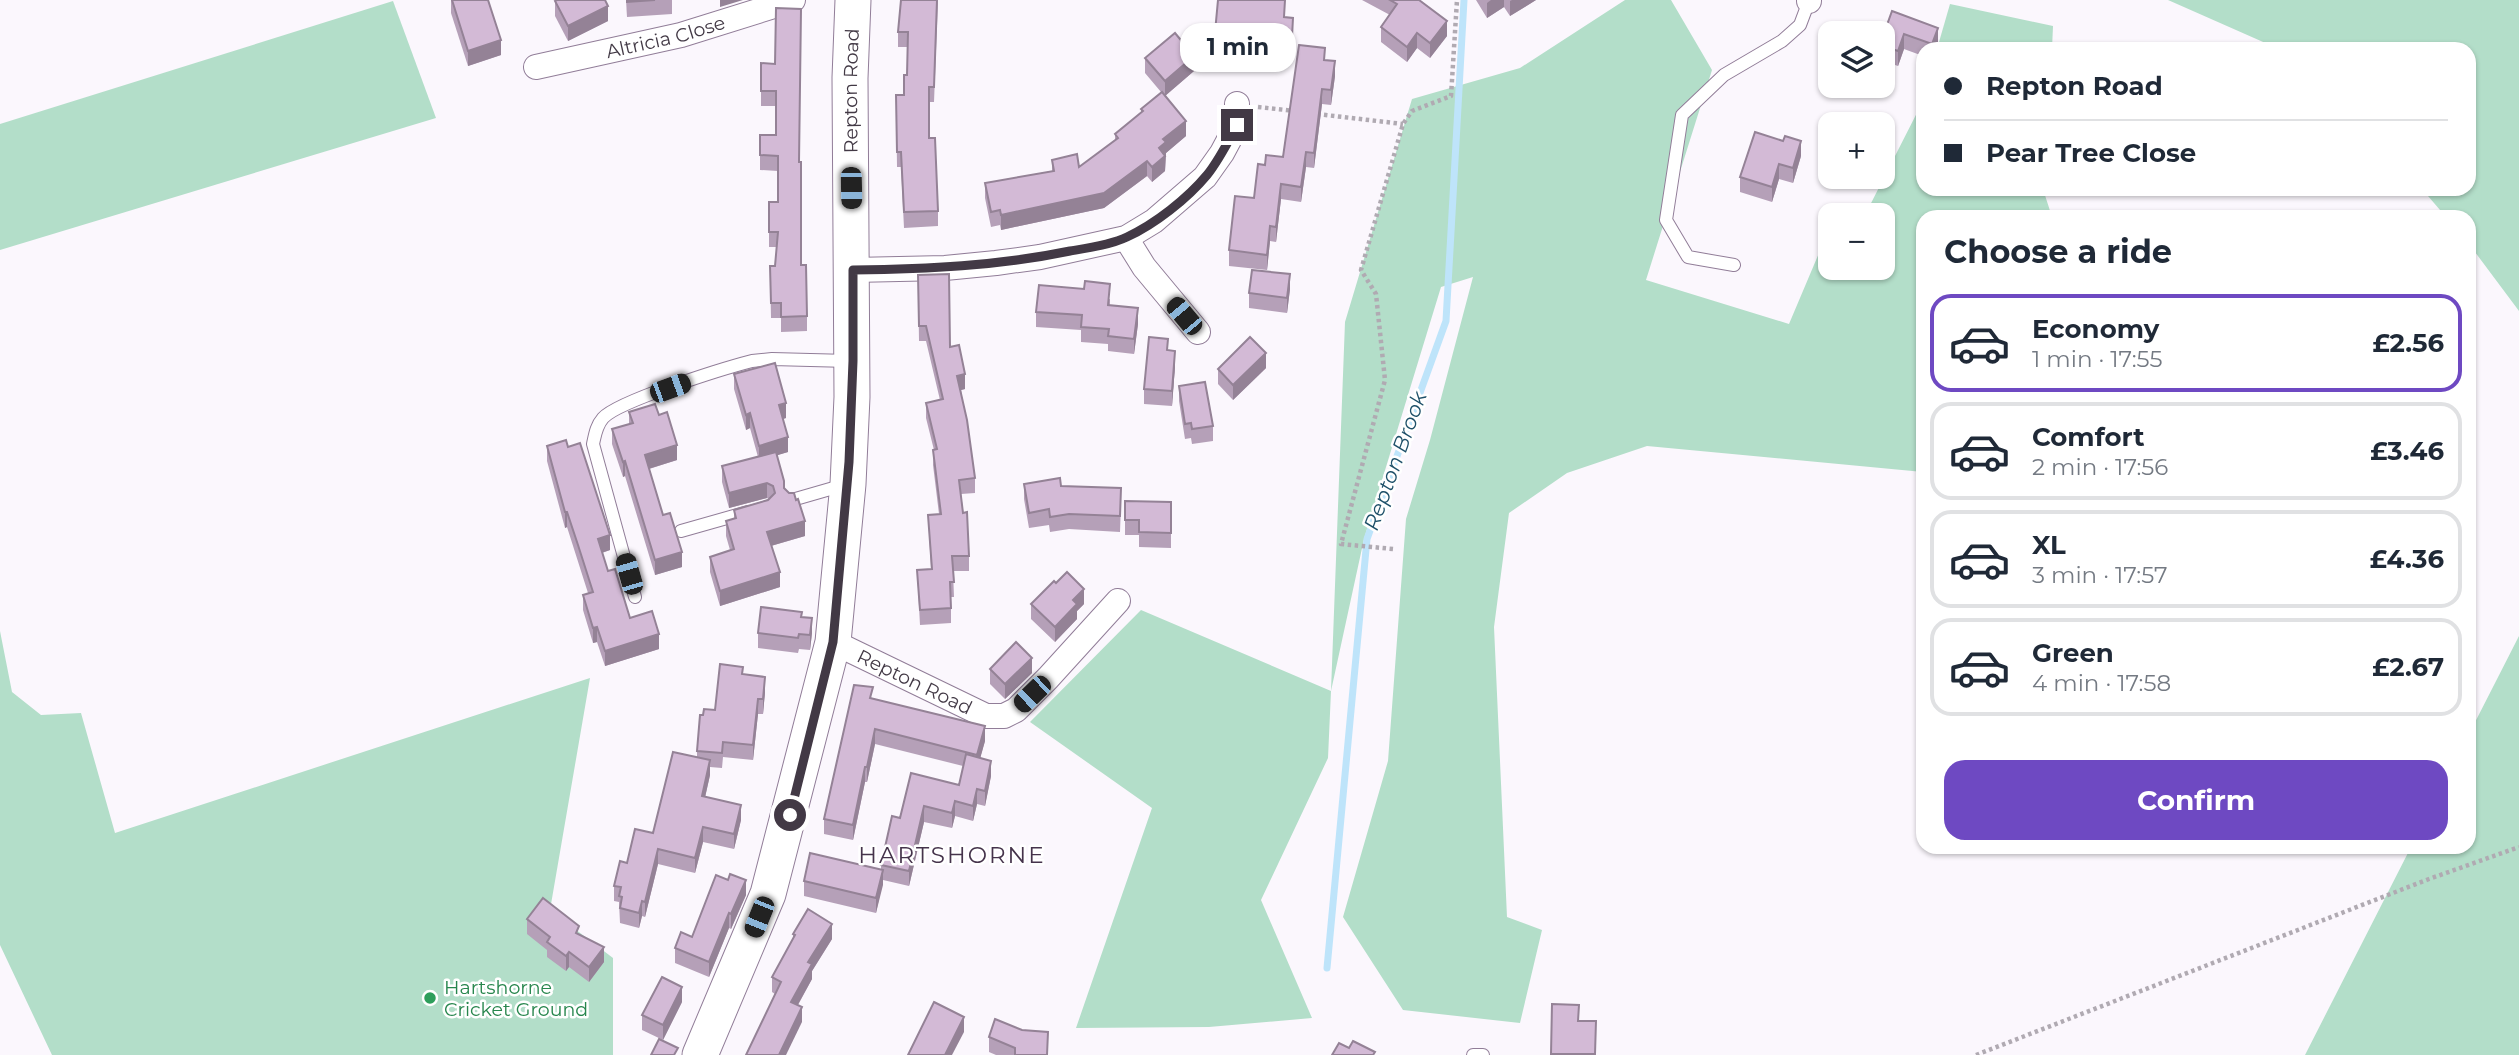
<!DOCTYPE html>
<meta charset="utf-8">
<style>
body{margin:0;font-family:Montserrat,sans-serif;background:#f2f2f3;color:#1f2937;height:100vh;display:flex;flex-direction:column;font-size:26px;white-space:nowrap}
*{box-sizing:border-box;margin:0}
p{font-size:23px;color:#747a83}
.icon{flex:none;width:38px;height:38px;fill:none;stroke:currentColor;stroke-width:2;stroke-linecap:round;stroke-linejoin:round}
.map{position:relative;flex:1;overflow:hidden}
.details{position:absolute;left:1916px;top:210px;width:560px;height:644px;display:flex;flex-direction:column;background:#fff;border-radius:21px;box-shadow:0 2px 5px #0004}
.details>*{flex:none}
.banner{position:absolute;left:1916px;top:42px;width:560px;height:154px;border-radius:21px;box-shadow:0 2px 5px #0004;display:grid;align-content:center;height:154px;padding:0 28px;background:#fff}
.buttons{position:absolute;left:1818px;top:21px;display:grid;gap:14px}
.buttons a{display:grid;place-items:center;width:77px;height:77px;border-radius:14px;background:#fff;box-shadow:0 2px 5px #0004;font-size:35px}
.end{position:absolute;width:32px;height:32px;margin:-16px;border:9px solid #423945;background:#fff;box-shadow:0 0 0 4px #fff}
.from{border-radius:50%}
.bubble{position:absolute;height:49px;border-radius:21px;background:#fff;box-shadow:0 2px 5px #0004;font-size:23px;font-weight:700;line-height:49px;text-align:center}
.car{position:absolute;width:21px;height:42px;margin:-21px -10px;border-radius:9px;box-shadow:0 0 5px 2px #0007;background:linear-gradient(#222 24%,#8ab4d8 0 40%,#222 0 76%,#8ab4d8 0 86%,#222 0)}
.banner b{display:flex;align-items:center;gap:24px;height:66px;font-size:26px}
.banner b+b{border-top:2px solid #e0e1e3}
.banner i{width:18px;height:18px;background:#1f2937}
ul{padding:0;list-style:none}
li{display:flex;align-items:center;gap:21px;height:98px;margin:0 14px 10px;padding:0 14px;border:4px solid #e0e1e3;border-radius:21px}
li div{flex:1}
li b{display:block;font-size:26px}
li em{font-style:normal;font-weight:700}
li.current{border-color:#6e49c2}
li>.icon{width:63px;height:63px;stroke-width:1.5}
h2{padding:0 28px;font-size:32px;line-height:84px}
.button{display:flex;gap:14px;margin-top:auto;padding:14px 28px}
.button a{flex:1;height:80px;border-radius:21px;background:#6e49c2;color:#fff;font-size:28px;font-weight:700;line-height:80px;text-align:center}
.map>svg:first-child{display:block}
.green{fill:#b3dec9}
.lines{fill:none;stroke-linecap:round;stroke-linejoin:round}
.stream{stroke:#bee4fa;stroke-width:7}
.lane-casing{stroke:#917d98;stroke-width:14}
.street-casing{stroke:#917d98;stroke-width:26}
.secondary-casing{stroke:#917d98;stroke-width:37}
.path{stroke:#b0aab2;stroke-width:4.5;stroke-dasharray:3.5 3.5;stroke-linecap:butt}
.lane{stroke:#fff;stroke-width:12}
.street{stroke:#fff;stroke-width:24}
.secondary{stroke:#fff;stroke-width:35}
.wall{fill:#b5a0b8}
.shaded-wall{fill:#948296}
.building{fill:#d3bad6;stroke:#948296;stroke-width:2}
.route{stroke:#423945;stroke-width:9}
.leisure-dot{fill:#2e9e5b;stroke:#fff;stroke-width:2.5}
.labels{text-anchor:middle;dominant-baseline:central;stroke-width:5;stroke-linejoin:round;paint-order:stroke}
.street-label{font-size:19px;fill:#423945;stroke:#fff}
.leisure-label{font-size:19px;fill:#27864d;stroke:#fff;text-anchor:start}
.water-label{font-size:21px;font-style:italic;fill:#1e5069;stroke:#fff}
.quarter-label{font-size:23px;letter-spacing:2px;fill:#45334b;stroke:#fff}
</style>
<div class="map">
<svg width="2519" height="1055" viewBox="0 0 2519 1055">
<rect width="100%" height="100%" fill="#fbf7fd"/>
<g class="green">
<polygon points="1625,0 1671,0 1712,70 1646,280 1789,324 1830,227 1830,268 1883,268 1883,215 1865,215 1923,101 1923,189 2043,189 2052,217 1923,217 1923,472 1647,446 1567,473 1509,513 1494,627 1507,917 1542,930 1520,1023 1403,1010 1343,917 1388,761 1406,519 1430,440 1473,277 1441,287 1364,539 1331,691 1328,758 1261,900 1312,1018 1209,1027 1076,1028 1152,808 1030,722 1141,610 1331,691 1345,322 1412,99 1520,68"/>
<polygon points="2168,0 2519,0 2519,311 2469,244 2469,217 2446,217 2422,189 2469,189 2469,49 2279,49"/>
<polygon points="393,1 436,118 0,250 0,124"/>
<polygon points="1950,4 2053,26 2052,49 1937,49"/>
<polygon points="0,631 12,692 41,715 81,713 115,833 590,678 550,910 613,958 613,1055 52,1055 0,945"/>
<polygon points="2519,636 2519,1055 2305,1055 2411,847 2469,847 2469,734"/>
</g>
<g class="lines">
<polyline class="stream" points="1327,968 1367,539 1446,321 1464,0"/>
<defs>
<g id="lane">
<polyline points="1734,265 1688,257 1666,220 1682,115 1724,75 1782,41 1800,25 1809,1"/>
<polyline points="792,500 844,485"/>
<polyline points="681,531 748,512"/>
<path d="M635,597L593,444C595,435 596,426 603,418C618,401 725,368 752,361L772,359L849,361"/>
<polyline points="1473,1055 1483,1055"/>
</g>
<g id="street">
<polyline points="1809,1 1809,0"/>
<path id="s1" d="M536,67L681,35L793,0"/>
<polyline points="1126,238 1144,267 1198,332"/>
<polyline points="853,270 945,268 996,263 1040,257 1126,238 1154,221 1205,177 1222,153 1237,125 1237,104"/>
<path id="s2" d="M833,642L986,716H1004L1016,710L1048,678L1118,601"/>
</g>
<g id="secondary">
<path id="s3" d="M700,1055L768,894L833,642L848,484L852,397L850,78L853,0"/>
</g>
</defs>
<use href="#lane" class="lane-casing"/>
<use href="#street" class="street-casing"/>
<use href="#secondary" class="secondary-casing"/>
<g class="path">
<polyline points="1258,107 1295,111"/>
<polyline points="1317,114 1403,124"/>
<polyline points="1393,549 1341,544 1385,380 1376,294 1361,270 1403,124 1412,111 1451,96 1457,0"/>
<polyline points="1976,1055 2429,879 2519,847"/>
</g>
<use href="#lane" class="lane"/>
<use href="#street" class="street"/>
<use href="#secondary" class="secondary"/>
</g>
<g class="wall">
<polygon points="451,0 488,0 501,55 468,66 451,13"/>
<polygon points="626,0 672,0 672,14 627,17"/>
<polygon points="938,0 934,102 929,102 929,138 938,211 938,226 904,228 901,167 897,167 896,95 904,95 907,75 908,47 898,47 898,32"/>
<polygon points="1362,0 1419,0 1447,36 1430,58 1417,48 1407,62 1381,42 1381,27 1390,15"/>
<polygon points="1476,0 1536,0 1510,16 1504,7 1487,18"/>
<polygon points="555,1 608,21 568,41 555,16"/>
<polygon points="1892,11 1938,43 1936,49 1923,49 1923,56 1904,49 1898,66 1883,61 1883,36"/>
<polygon points="1284,17 1293,33 1292,52 1241,49 1240,60 1214,58 1214,43"/>
<polygon points="1145,58 1194,71 1165,96 1186,136 1166,153 1165,171 1152,182 1147,176 1104,208 1001,230 1000,225 991,227 985,198 985,183 1052,171 1052,160 1079,167 1115,141 1115,134 1141,113 1141,109 1161,92 1145,73"/>
<polygon points="1325,60 1335,76 1331,105 1322,104 1314,168 1306,167 1301,202 1281,199 1276,242 1270,241 1267,270 1229,266 1229,250 1254,198 1265,165 1283,157"/>
<polygon points="775,64 799,162 801,265 807,316 807,331 781,332 781,318 771,318 770,266 775,266 777,247 769,247 769,202 778,202 778,171 760,170 760,135 776,135 776,106 761,106 761,91"/>
<polygon points="1801,156 1793,183 1779,179 1772,202 1740,192 1740,177"/>
<polygon points="918,275 950,347 965,389 961,390 975,478 975,493 961,494 969,556 969,571 953,571 954,597 951,597 951,623 920,625 917,570 931,569 928,515 939,514 933,465 934,450 926,418 926,403 940,400 926,341 919,341"/>
<polygon points="1290,289 1287,313 1249,308 1249,293"/>
<polygon points="1110,299 1110,305 1138,324 1134,354 1108,351 1108,344 1081,342 1081,330 1036,327 1036,312"/>
<polygon points="1168,350 1175,366 1172,406 1144,404 1144,389"/>
<polygon points="1266,368 1233,400 1218,384 1218,369"/>
<polygon points="734,374 786,418 783,419 788,452 777,455 784,489 805,536 771,546 780,587 720,606 710,572 710,557 730,550 726,536 726,521 734,519 734,510 769,499 767,498 729,508 722,482 722,466 758,457 750,428 746,430 734,389"/>
<polygon points="1179,386 1213,426 1213,441 1192,444 1191,438 1185,439 1179,401"/>
<polygon points="629,412 659,415 677,460 649,469 663,515 682,567 655,575 625,476 623,477 612,444 612,429 629,424"/>
<polygon points="547,446 610,550 602,553 608,571 630,618 659,649 605,666 597,642 593,643 583,610 583,595 588,593 567,527 565,528 547,461"/>
<polygon points="1024,484 1061,486 1121,504 1120,532 1069,529 1050,532 1049,525 1029,528 1024,499"/>
<polygon points="1125,501 1171,502 1171,548 1139,547 1139,535 1125,535"/>
<polygon points="1056,583 1084,604 1077,611 1077,619 1055,642 1031,619 1031,604"/>
<polygon points="802,617 812,633 810,650 799,649 798,653 758,648 758,633"/>
<polygon points="990,669 1032,673 1005,699 990,684"/>
<polygon points="743,674 765,692 763,714 758,714 753,760 723,757 722,768 710,767 710,775 705,797 741,820 734,849 703,842 695,873 658,864 645,917 642,916 639,928 620,923 619,902 614,901 614,886 627,863 653,833 697,757 697,751 703,715 715,710"/>
<polygon points="873,698 985,741 980,758 991,776 985,806 977,804 973,821 955,816 952,828 924,822 909,886 883,880 876,913 804,896 804,881 881,869 881,865 900,818 959,785 963,766 875,744 867,782 865,782 853,840 824,834 824,819"/>
<polygon points="728,880 746,895 731,929 729,928 709,977 675,963 675,948 692,937"/>
<polygon points="527,919 579,934 604,962 589,982 569,967 566,971 547,957 547,950 527,934"/>
<polygon points="793,934 832,939 812,971 812,979 798,1005 802,1022 775,994 772,992 772,977 793,938"/>
<polygon points="682,1002 663,1040 642,1030 642,1015"/>
<polygon points="1552,1004 1579,1021 1595,1055 1551,1055"/>
<polygon points="989,1037 1048,1047 1048,1055 996,1055 989,1052"/>
</g>
<g class="shaded-wall">
<polygon points="720,0 743,0 720,7"/>
<polygon points="1491,0 1504,0 1504,7 1487,18 1487,3"/>
<polygon points="1512,0 1536,0 1510,16 1510,1"/>
<polygon points="608,6 608,21 568,41 568,26"/>
<polygon points="1447,21 1447,36 1430,58 1430,43"/>
<polygon points="1938,28 1938,43 1936,49 1932,49 1932,44"/>
<polygon points="1417,33 1417,48 1407,62 1407,47"/>
<polygon points="1904,34 1904,49 1898,66 1898,51"/>
<polygon points="501,40 501,55 468,66 468,51"/>
<polygon points="1194,56 1194,71 1165,96 1165,81"/>
<polygon points="1335,61 1335,76 1331,105 1331,90"/>
<polygon points="1322,89 1322,104 1314,168 1314,153"/>
<polygon points="1186,121 1186,136 1166,153 1165,171 1152,182 1152,167 1159,148 1163,139"/>
<polygon points="1801,141 1801,156 1793,183 1793,168"/>
<polygon points="1306,152 1306,167 1301,202 1301,187"/>
<polygon points="1147,161 1147,176 1104,208 1001,230 1001,215"/>
<polygon points="1779,164 1779,179 1772,202 1772,187"/>
<polygon points="1281,184 1281,199 1276,242 1276,227"/>
<polygon points="1270,226 1270,241 1267,270 1267,255"/>
<polygon points="1290,274 1290,289 1287,313 1287,298"/>
<polygon points="1138,308 1138,324 1134,354 1134,339"/>
<polygon points="1175,351 1175,366 1172,406 1172,391"/>
<polygon points="1266,353 1266,368 1233,400 1233,385"/>
<polygon points="965,374 965,389 957,391 957,376"/>
<polygon points="786,403 786,418 779,420 779,405"/>
<polygon points="750,413 750,428 746,430 746,415"/>
<polygon points="788,437 788,452 759,461 759,446"/>
<polygon points="677,445 677,460 645,470 645,455"/>
<polygon points="625,461 625,476 623,477 623,462"/>
<polygon points="767,483 767,498 729,508 729,493"/>
<polygon points="565,512 567,512 567,527 565,528"/>
<polygon points="805,521 805,536 767,547 767,532"/>
<polygon points="610,535 610,550 598,554 598,539"/>
<polygon points="682,552 682,567 655,575 655,560"/>
<polygon points="780,572 780,587 720,606 720,591"/>
<polygon points="1084,589 1084,604 1077,611 1077,619 1055,642 1055,627 1073,600"/>
<polygon points="812,618 812,633 810,650 810,635"/>
<polygon points="597,627 597,642 593,643 593,628"/>
<polygon points="659,634 659,649 605,666 605,651"/>
<polygon points="1032,658 1032,673 1005,699 1005,684"/>
<polygon points="765,677 765,692 763,714 763,699"/>
<polygon points="758,699 758,714 753,760 753,745"/>
<polygon points="985,726 985,741 977,770 977,755"/>
<polygon points="875,729 875,744 867,782 867,767"/>
<polygon points="710,760 710,775 702,811 702,796"/>
<polygon points="991,761 991,776 985,806 985,791"/>
<polygon points="865,767 865,782 853,840 853,825"/>
<polygon points="977,789 977,804 973,821 973,806"/>
<polygon points="955,801 955,816 952,828 952,813"/>
<polygon points="741,805 741,820 734,849 734,834"/>
<polygon points="924,806 924,822 909,886 909,871"/>
<polygon points="703,827 703,842 695,873 695,858"/>
<polygon points="658,849 658,864 645,917 645,902"/>
<polygon points="883,870 883,885 876,913 876,898"/>
<polygon points="746,880 746,895 731,929 731,914"/>
<polygon points="642,901 642,916 639,928 639,913"/>
<polygon points="729,913 729,928 709,977 709,962"/>
<polygon points="832,924 832,939 812,971 812,979 791,1017 791,1002 808,962"/>
<polygon points="604,947 604,962 589,982 589,967"/>
<polygon points="569,952 569,967 566,971 566,956"/>
<polygon points="682,987 682,1002 663,1040 663,1025"/>
<polygon points="802,1007 802,1022 786,1055 779,1055"/>
<polygon points="964,1017 964,1032 952,1055 945,1055"/>
</g>
<g class="building">
<polygon points="452,0 488,0 501,40 468,51"/>
<polygon points="557,0 605,0 608,6 568,26 555,1"/>
<polygon points="627,0 655,0 627,2"/>
<polygon points="901,0 937,0 934,87 929,87 929,138 935,138 938,211 904,212 901,152 897,152 896,95 904,95 904,75 907,75 908,32 898,32"/>
<polygon points="1218,0 1285,0 1284,17 1293,18 1292,37 1241,34 1240,45 1214,43"/>
<polygon points="1390,0 1419,0 1447,21 1430,43 1417,33 1407,47 1381,27 1397,4"/>
<polygon points="776,8 801,9 799,162 801,162 801,265 806,265 807,316 781,317 781,303 771,303 770,266 775,266 778,232 769,232 769,202 778,202 778,156 760,155 760,135 776,135 776,91 761,91 761,63 775,64"/>
<polygon points="1892,11 1938,28 1932,44 1904,34 1898,51 1883,46 1883,36"/>
<polygon points="1175,33 1194,56 1165,81 1145,58"/>
<polygon points="1299,45 1325,48 1324,60 1335,61 1331,90 1322,89 1314,153 1306,152 1301,187 1281,184 1276,227 1270,226 1267,255 1229,250 1235,196 1254,198 1258,164 1265,165 1266,155 1283,157"/>
<polygon points="1162,92 1186,121 1163,139 1166,142 1159,148 1165,156 1152,167 1147,161 1104,193 1001,215 1000,210 991,212 985,183 1054,171 1052,160 1077,154 1079,167 1118,138 1115,134 1143,111 1141,109"/>
<polygon points="1755,132 1783,141 1785,136 1801,141 1793,168 1779,164 1772,187 1740,177"/>
<polygon points="1252,270 1290,274 1287,298 1249,293"/>
<polygon points="949,274 950,347 959,345 965,374 957,376 967,420 975,478 959,480 963,513 967,512 969,556 952,556 954,582 950,582 951,608 920,610 917,570 932,569 928,515 941,514 933,450 937,449 926,403 943,399 926,326 919,326 918,275"/>
<polygon points="1085,281 1110,284 1108,305 1138,308 1134,339 1108,336 1109,329 1081,327 1082,315 1036,312 1039,285 1084,289"/>
<polygon points="1149,337 1168,339 1167,350 1175,351 1172,391 1144,389"/>
<polygon points="1250,337 1266,353 1233,385 1218,369"/>
<polygon points="775,363 786,403 779,405 788,437 759,446 750,413 746,415 734,374"/>
<polygon points="1205,382 1213,426 1192,429 1191,423 1185,424 1179,386"/>
<polygon points="655,404 659,415 667,412 677,445 645,455 663,515 670,513 682,552 655,560 625,461 623,462 612,429 633,423 629,412"/>
<polygon points="566,440 568,447 580,443 610,535 598,539 608,571 615,569 630,618 652,611 659,634 605,651 597,627 593,628 583,595 593,592 578,545 567,512 565,512 547,446"/>
<polygon points="776,452 784,481 784,488 789,493 794,493 796,500 798,499 805,521 767,532 780,572 720,591 710,557 734,549 726,521 736,518 734,510 768,500 775,493 773,486 767,483 729,493 722,466"/>
<polygon points="1060,478 1061,486 1121,488 1120,516 1069,514 1050,517 1049,509 1029,513 1024,484"/>
<polygon points="1125,501 1171,502 1171,533 1139,532 1139,520 1125,520"/>
<polygon points="1067,572 1084,589 1073,600 1077,604 1055,627 1031,604 1054,581 1056,583"/>
<polygon points="761,607 802,612 801,617 812,618 810,635 799,634 798,638 758,633"/>
<polygon points="1016,642 1032,658 1005,684 990,669"/>
<polygon points="720,664 743,667 742,674 765,677 763,699 758,699 753,745 723,742 722,753 697,751 700,715 703,715 704,709 715,710"/>
<polygon points="854,685 873,687 870,698 985,726 977,755 875,729 867,767 865,767 853,825 824,819"/>
<polygon points="673,752 710,760 702,796 741,805 734,834 703,827 695,858 658,849 645,902 642,901 639,913 620,908 622,897 619,896 621,887 614,886 620,861 627,863 635,829 653,833"/>
<polygon points="966,754 991,761 985,791 977,789 973,806 955,801 952,813 924,806 909,871 881,865 892,816 900,818 911,773 959,785"/>
<polygon points="810,853 883,870 876,898 804,881"/>
<polygon points="730,874 746,880 731,914 729,913 709,962 675,948 681,932 692,937 716,875 728,880"/>
<polygon points="543,898 579,926 576,933 604,947 589,967 569,952 566,956 547,942 550,937 527,919"/>
<polygon points="808,909 832,924 808,962 812,964 791,1002 802,1007 779,1055 746,1055 781,982 772,977 795,935 793,934"/>
<polygon points="662,977 682,987 663,1025 642,1015"/>
<polygon points="934,1002 964,1017 945,1055 908,1055"/>
<polygon points="1552,1004 1579,1005 1578,1021 1596,1021 1595,1054 1551,1054"/>
<polygon points="995,1019 1022,1030 1048,1032 1047,1055 1015,1055 1015,1048 989,1037"/>
<polygon points="659,1039 678,1048 674,1055 651,1055"/>
<polygon points="1353,1041 1375,1052 1373,1055 1332,1055 1339,1043 1349,1048"/>
</g>
<g class="lines">
<path class="route" d="M790,815L833,642L849,462L853,361V270C926,269 998,266 1070,251C1088,248 1110,245 1127,237C1155,224 1187,199 1207,175C1219,160 1228,142 1237,125"/>
</g>
<circle class="leisure-dot" cx="430" cy="998" r="7"/>
<g class="labels">
<g class="street-label">
<text stroke="none"><textPath href="#s1" startOffset="133">Altricia Close</textPath></text>
<text stroke="none"><textPath href="#s3" startOffset="987">Repton Road</textPath></text>
<text stroke="none"><textPath href="#s2" startOffset="91">Repton Road</textPath></text>
</g>
<g class="leisure-label">
<text x="444" y="987">Hartshorne<tspan x="444" dy="22">Cricket Ground</tspan></text>
</g>
<g class="water-label">
<text transform="translate(1395 461) rotate(-70)">Repton Brook</text>
</g>
<g class="quarter-label">
<text x="952" y="855">HARTSHORNE</text>
</g>
</g>
</svg>
<div class="buttons">
<a><svg class="icon" aria-label="layers" viewBox="0 0 24 24"><path d="M12 4l9 5-9 5-9-5zM3 14l9 5 9-5"/></svg></a>
<a>+</a>
<a>−</a>
</div>
<i class="end from" style="left:790px;top:815px"></i>
<i class="end" style="left:1237px;top:125px"></i>
<div class="bubble" style="left:1180px;top:23px;width:116px">1 min</div>
<i class="car" style="left:851px;top:188px;rotate:179deg"></i>
<i class="car" style="left:1184px;top:316px;rotate:320deg"></i>
<i class="car" style="left:670px;top:388px;rotate:70deg"></i>
<i class="car" style="left:629px;top:574px;rotate:344deg"></i>
<i class="car" style="left:1032px;top:694px;rotate:226deg"></i>
<i class="car" style="left:759px;top:917px;rotate:202deg"></i>
<div class="banner">
<b><i class="from"></i>Repton Road</b>
<b><i></i>Pear Tree Close</b>
</div>
<section class="details">
<h2>Choose a ride</h2>
<ul>
<li class="current"><svg class="icon" aria-label="car" viewBox="0 0 24 24"><path d="M5 17H2v-5l4-1 3-4h7l3 4 3 1v5h-3M9 17h6M6 11h13"/><circle cx="7" cy="17" r="2"/><circle cx="17" cy="17" r="2"/></svg><div><b>Economy</b><p>1 min · 17:55</p></div><em>£2.56</em></li>
<li><svg class="icon" aria-label="car" viewBox="0 0 24 24"><path d="M5 17H2v-5l4-1 3-4h7l3 4 3 1v5h-3M9 17h6M6 11h13"/><circle cx="7" cy="17" r="2"/><circle cx="17" cy="17" r="2"/></svg><div><b>Comfort</b><p>2 min · 17:56</p></div><em>£3.46</em></li>
<li><svg class="icon" aria-label="car" viewBox="0 0 24 24"><path d="M5 17H2v-5l4-1 3-4h7l3 4 3 1v5h-3M9 17h6M6 11h13"/><circle cx="7" cy="17" r="2"/><circle cx="17" cy="17" r="2"/></svg><div><b>XL</b><p>3 min · 17:57</p></div><em>£4.36</em></li>
<li><svg class="icon" aria-label="car" viewBox="0 0 24 24"><path d="M5 17H2v-5l4-1 3-4h7l3 4 3 1v5h-3M9 17h6M6 11h13"/><circle cx="7" cy="17" r="2"/><circle cx="17" cy="17" r="2"/></svg><div><b>Green</b><p>4 min · 17:58</p></div><em>£2.67</em></li>
</ul>
<div class="button"><a>Confirm</a></div>
</section>
</div>
